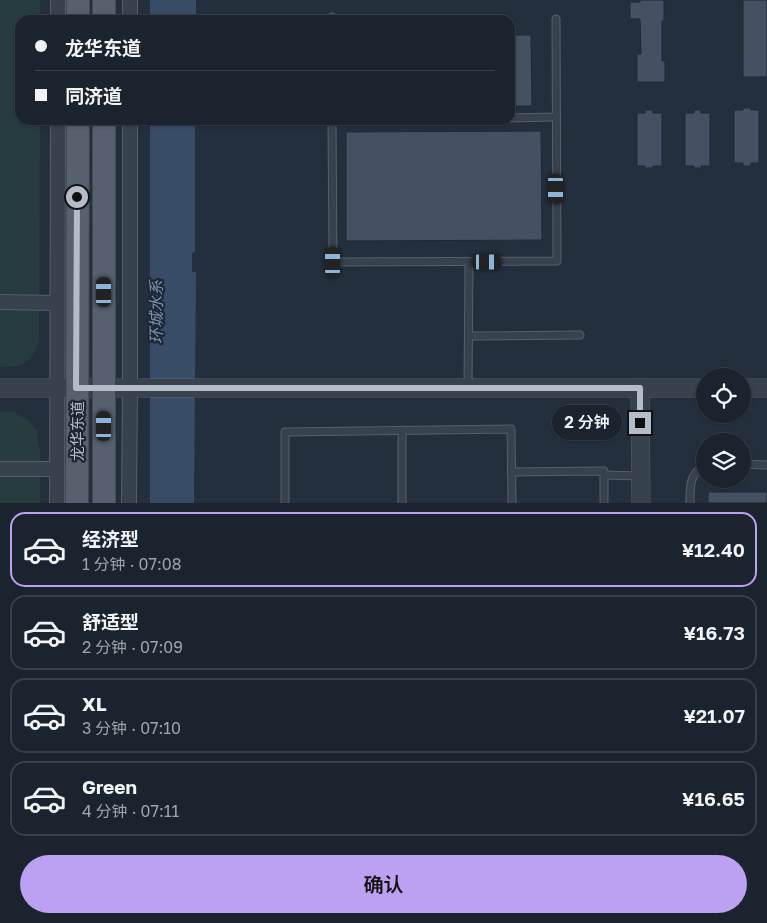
<!DOCTYPE html>
<html lang="zh">
<meta charset="utf-8">
<style>
body{margin:0;font-family:"Golos Text","Noto Sans SC",sans-serif;background:#242b36;color:#f1f3f6;height:100vh;display:flex;flex-direction:column;font-size:19px;white-space:nowrap}
*{box-sizing:border-box;margin:0}
p{font-size:16px;color:#a0a4aa}
.icon{flex:none;width:28px;height:28px;fill:none;stroke:currentColor;stroke-width:2;stroke-linecap:round;stroke-linejoin:round}
.map{position:relative;height:503px;overflow:hidden}
.sheet{display:flex;flex-direction:column;background:#1b232e;flex:1}
.sheet>*{flex:none}
.banner{position:absolute;left:15px;top:15px;width:500px;height:110px;border-radius:15px;box-shadow:0 1px 4px #0004,0 0 0 1px #39404a;display:grid;align-content:center;height:110px;padding:0 20px;background:#1b232e}
.buttons{position:absolute;left:696px;top:368px;display:grid;gap:10px}
.buttons a{display:grid;place-items:center;width:55px;height:55px;border-radius:50%;background:#1b232e;box-shadow:0 1px 4px #0004,0 0 0 1px #39404a;font-size:25px}
.end{position:absolute;width:22px;height:22px;margin:-11px;border:6px solid #b4bcc9;background:#111;box-shadow:0 0 0 2px #111}
.from{border-radius:50%}
.bubble{position:absolute;height:35px;border-radius:18px;background:#1b232e;box-shadow:0 1px 4px #0004,0 0 0 1px #39404a;font-size:16px;font-weight:600;line-height:35px;text-align:center}
.car{position:absolute;width:15px;height:30px;margin:-15px -8px;border-radius:6px;box-shadow:0 0 4px 1px #0007;background:linear-gradient(#222 24%,#8ab4d8 0 40%,#222 0 76%,#8ab4d8 0 86%,#222 0)}
.banner b{display:flex;align-items:center;gap:18px;height:48px;font-size:19px}
.banner b+b{border-top:1px solid #39404a}
.banner i{width:12px;height:12px;background:#f1f3f6}
ul{padding:9px 0 0;list-style:none}
li{display:flex;align-items:center;gap:15px;height:75px;margin:0 10px 8px;padding:0 10px;border:2px solid #39404a;border-radius:15px}
li div{flex:1}
li b{display:block;font-size:19px}
li em{font-style:normal;font-weight:600}
li.selected{border-color:#bca0f2}
li>.icon{width:45px;height:45px;stroke-width:1.5}
.button{display:flex;gap:10px;margin-top:auto;padding:10px 20px}
.button a{flex:1;height:58px;border-radius:30px;background:#bca0f2;color:#111;font-size:20px;font-weight:600;line-height:58px;text-align:center}
.map>svg:first-child{display:block}
.green{fill:#263c3f}
.water{fill:#394c67}
.building{fill:#455162;stroke:#1f2835}
.lines{fill:none;stroke-linecap:round;stroke-linejoin:round}
.service-casing{stroke:#565f6c;stroke-width:9}
.minor-casing{stroke:#565f6c;stroke-width:16}
.tertiary-casing{stroke:#565f6c;stroke-width:19}
.primary-casing{stroke:#414a57;stroke-width:24}
.service{stroke:#38414e;stroke-width:7}
.minor{stroke:#38414e;stroke-width:14}
.tertiary{stroke:#38414e;stroke-width:18}
.primary{stroke:#56606e;stroke-width:22}
.route{stroke:#b4bcc9;stroke-width:6}
.labels{text-anchor:middle;dominant-baseline:central;stroke-width:4.5;stroke-linejoin:round;paint-order:stroke}
.street-label{font-size:15px;fill:#b4bcc9;stroke:#1d2633}
.water-label{font-size:16px;font-style:italic;fill:#7c92b1;stroke:#1d2633}
</style>
<div class="map">
<svg width="767" height="503" viewBox="0 0 767 503">
<rect width="100%" height="100%" fill="#242f3e"/>
<g class="green">
<path d="M0,0H40V20H20V120H40L39,339C37,351 29,364 17,366C12,367 5,367 0,367Z"/>
<polygon points="0,412 14,412 29,421 37,431 40,450 40,503 0,503"/>
</g>
<g class="water">
<rect x="150" y="0" width="46" height="20"/>
<polygon points="150,120 195,120 195,252 192,253 192,272 196,272 194,503 150,503"/>
</g>
<g class="building">
<polygon points="640,0 664,0 664,21 662,21 662,61 665,61 665,82 637,82 637,54 641,54 640,19 630,19 630,2 640,2"/>
<rect x="743" y="0" width="24" height="77"/>
<polygon points="510,35 531,35 532,106 510,106"/>
<polygon points="743,108 751,108 751,110 759,110 759,163 751,163 751,166 743,166 743,163 734,163 734,110 743,110"/>
<polygon points="645,110 653,110 653,113 662,113 662,166 653,166 653,168 645,168 645,166 637,166 637,113 645,113"/>
<polygon points="694,110 701,110 701,113 710,113 710,166 701,166 702,168 694,168 694,166 685,166 685,113 694,113"/>
<polygon points="541,131 542,240 346,241 346,132"/>
<rect x="708" y="492" width="59" height="11"/>
</g>
<g class="lines">
<defs>
<g id="service">
<polyline points="332,17 332,20"/>
<polyline points="510,118 556,117"/>
<polyline points="332,120 333,262 557,261 556,19"/>
<polyline points="469,336 580,335"/>
<polyline points="468,388 469,262"/>
<polyline points="402,430 402,503"/>
<polyline points="742,464 767,465"/>
<polyline points="511,472 604,471 604,503"/>
<polyline points="604,475 641,476"/>
<polyline points="285,503 285,432 511,429 512,503"/>
<path d="M690,503C690,488 689,473 705,466"/>
</g>
<g id="minor">
<polyline points="130,0 130,20"/>
<polyline points="58,20 58,0"/>
<polyline points="0,302 57,303"/>
<polyline points="0,469 57,469"/>
<polyline points="57,503 58,120"/>
<polyline points="129,503 130,388 130,120"/>
</g>
<g id="tertiary">
<polyline points="0,388 705,388"/>
<polyline points="640,388 641,503"/>
<polyline points="742,388 767,388"/>
</g>
<g id="primary">
<polyline points="78,20 78,0"/>
<polyline points="104,20 104,0"/>
<polyline points="77,503 78,120"/>
<polyline points="104,503 104,120"/>
</g>
</defs>
<use href="#service" class="service-casing"/>
<use href="#minor" class="minor-casing"/>
<use href="#tertiary" class="tertiary-casing"/>
<use href="#primary" class="primary-casing"/>
<use href="#service" class="service"/>
<use href="#minor" class="minor"/>
<use href="#tertiary" class="tertiary"/>
<use href="#primary" class="primary"/>
</g>
<g class="lines">
<polyline class="route" points="77,197 76,388 640,388 640,423"/>
</g>
<g class="labels">
<g class="street-label">
<text transform="translate(77 431) rotate(-90)">龙华东道</text>
</g>
<g class="water-label">
<text transform="translate(156 312) rotate(-90)">环城水系</text>
</g>
</g>
</svg>
<div class="buttons">
<a><svg class="icon" aria-label="locate" viewBox="0 0 24 24"><circle cx="12" cy="12" r="6"/><path d="M12 2v4M12 18v4M2 12h4M18 12h4"/></svg></a>
<a><svg class="icon" aria-label="layers" viewBox="0 0 24 24"><path d="M12 4l9 5-9 5-9-5zM3 14l9 5 9-5"/></svg></a>
</div>
<i class="end from" style="left:77px;top:197px"></i>
<i class="end" style="left:640px;top:423px"></i>
<div class="bubble" style="left:552px;top:405px;width:70px">2 分钟</div>
<i class="car" style="left:556px;top:189px;rotate:180deg"></i>
<i class="car" style="left:333px;top:262px;rotate:0deg"></i>
<i class="car" style="left:487px;top:262px;rotate:90deg"></i>
<i class="car" style="left:104px;top:292px;rotate:0deg"></i>
<i class="car" style="left:104px;top:426px;rotate:0deg"></i>
<div class="banner">
<b><i class="from"></i>龙华东道</b>
<b><i></i>同济道</b>
</div>
</div>
<section class="sheet">
<ul>
<li class="selected"><svg class="icon" aria-label="car" viewBox="0 0 24 24"><path d="M5 17H2v-5l4-1 3-4h7l3 4 3 1v5h-3M9 17h6M6 11h13"/><circle cx="7" cy="17" r="2"/><circle cx="17" cy="17" r="2"/></svg><div><b>经济型</b><p>1 分钟 · 07:08</p></div><em>¥12.40</em></li>
<li><svg class="icon" aria-label="car" viewBox="0 0 24 24"><path d="M5 17H2v-5l4-1 3-4h7l3 4 3 1v5h-3M9 17h6M6 11h13"/><circle cx="7" cy="17" r="2"/><circle cx="17" cy="17" r="2"/></svg><div><b>舒适型</b><p>2 分钟 · 07:09</p></div><em>¥16.73</em></li>
<li><svg class="icon" aria-label="car" viewBox="0 0 24 24"><path d="M5 17H2v-5l4-1 3-4h7l3 4 3 1v5h-3M9 17h6M6 11h13"/><circle cx="7" cy="17" r="2"/><circle cx="17" cy="17" r="2"/></svg><div><b>XL</b><p>3 分钟 · 07:10</p></div><em>¥21.07</em></li>
<li><svg class="icon" aria-label="car" viewBox="0 0 24 24"><path d="M5 17H2v-5l4-1 3-4h7l3 4 3 1v5h-3M9 17h6M6 11h13"/><circle cx="7" cy="17" r="2"/><circle cx="17" cy="17" r="2"/></svg><div><b>Green</b><p>4 分钟 · 07:11</p></div><em>¥16.65</em></li>
</ul>
<div class="button"><a>确认</a></div>
</section>
